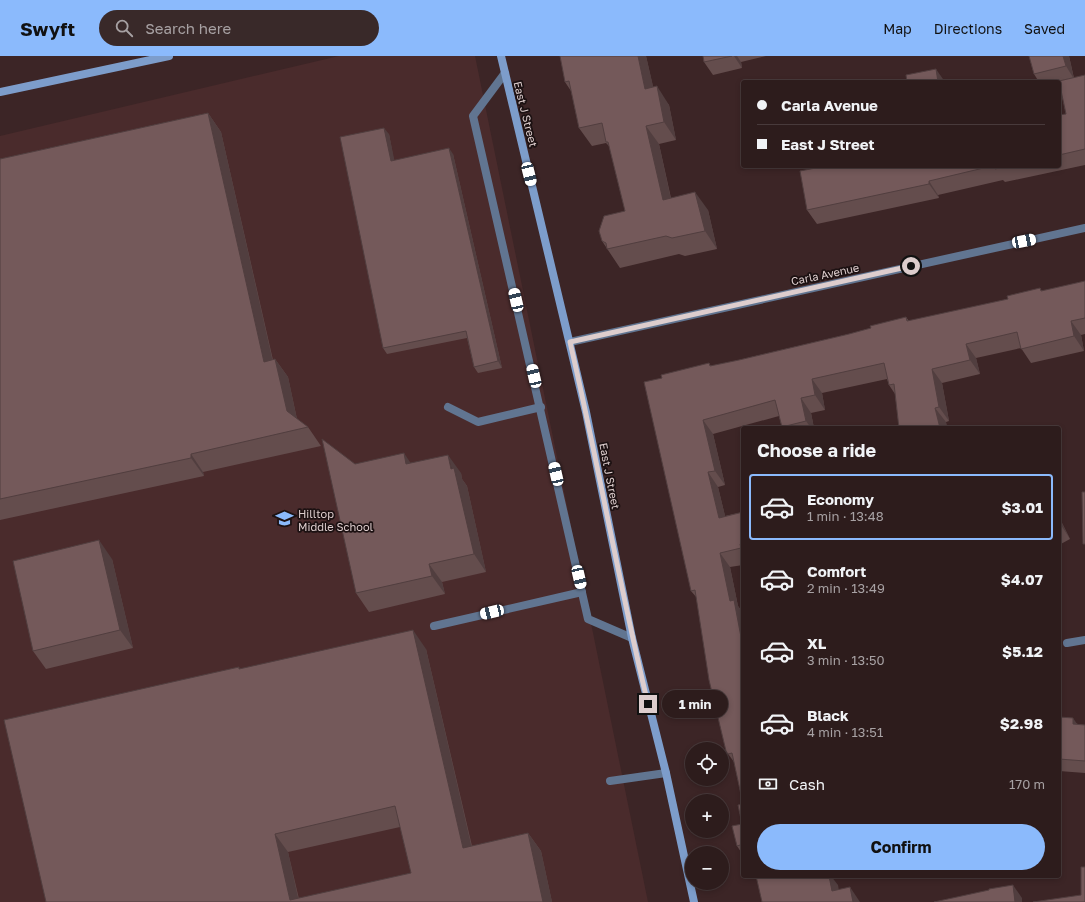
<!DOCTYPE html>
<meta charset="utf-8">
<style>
body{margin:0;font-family:"Golos Text",sans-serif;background:#392929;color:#f1f3f6;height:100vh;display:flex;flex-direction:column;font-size:15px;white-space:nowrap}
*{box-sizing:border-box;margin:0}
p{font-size:13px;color:#a7a1a3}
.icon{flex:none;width:22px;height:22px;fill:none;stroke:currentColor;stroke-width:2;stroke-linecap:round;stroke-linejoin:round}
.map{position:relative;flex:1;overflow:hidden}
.details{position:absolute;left:741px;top:370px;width:320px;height:452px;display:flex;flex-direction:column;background:#2d1c1c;border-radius:4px;box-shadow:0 2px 6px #0003,0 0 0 1px #483a3b}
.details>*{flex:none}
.guide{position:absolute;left:741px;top:24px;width:320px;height:88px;border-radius:4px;box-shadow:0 2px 6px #0003,0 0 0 1px #483a3b;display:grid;align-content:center;height:88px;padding:0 16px;background:#2d1c1c}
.controls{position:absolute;left:685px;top:686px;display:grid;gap:8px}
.controls a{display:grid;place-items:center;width:44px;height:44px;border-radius:50%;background:#2d1c1c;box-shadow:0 2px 6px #0003,0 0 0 1px #483a3b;font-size:20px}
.end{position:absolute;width:18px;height:18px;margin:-9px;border:5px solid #ddcdcd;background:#111;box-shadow:0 0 0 2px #111}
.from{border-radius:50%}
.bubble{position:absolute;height:28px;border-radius:14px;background:#2d1c1c;box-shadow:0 2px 6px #0003,0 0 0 1px #483a3b;font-size:13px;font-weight:700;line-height:28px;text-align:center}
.car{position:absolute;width:12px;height:24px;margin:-12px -6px;border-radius:5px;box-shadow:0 0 3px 1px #0007;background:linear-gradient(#fff 24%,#345 0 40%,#fff 0 76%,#345 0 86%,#fff 0)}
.guide b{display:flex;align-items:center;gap:14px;height:38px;font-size:15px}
.guide b+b{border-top:1px solid #483a3b}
.guide i{width:10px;height:10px;background:#f1f3f6}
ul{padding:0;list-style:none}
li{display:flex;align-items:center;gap:12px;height:66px;margin:0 8px 6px;padding:0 8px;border:2px solid transparent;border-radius:4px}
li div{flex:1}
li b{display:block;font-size:15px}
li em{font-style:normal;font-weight:700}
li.active{border-color:#8bbafc}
li>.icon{width:36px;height:36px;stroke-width:1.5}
h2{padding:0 16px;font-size:18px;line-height:48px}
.pay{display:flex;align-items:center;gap:10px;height:44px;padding:0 16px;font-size:15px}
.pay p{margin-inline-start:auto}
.primary-button{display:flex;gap:8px;margin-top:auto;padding:8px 16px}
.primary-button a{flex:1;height:46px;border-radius:24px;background:#8bbafc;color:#111;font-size:16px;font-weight:700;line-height:46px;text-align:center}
header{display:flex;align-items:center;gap:24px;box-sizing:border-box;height:56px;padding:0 20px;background:#8bbafc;color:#111}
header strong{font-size:19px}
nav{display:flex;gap:22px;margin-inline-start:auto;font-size:14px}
.search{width:280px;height:36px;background:#392929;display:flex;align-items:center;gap:10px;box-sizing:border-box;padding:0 14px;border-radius:22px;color:#a7a1a3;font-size:15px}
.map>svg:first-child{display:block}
.built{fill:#4a2b2c}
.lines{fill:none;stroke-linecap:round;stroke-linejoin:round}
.lane{stroke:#617591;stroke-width:8}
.street{stroke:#617591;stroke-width:8}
.secondary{stroke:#7d9dcb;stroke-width:8}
.wall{fill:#644d4d;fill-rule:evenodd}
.shaded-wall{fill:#513e3f}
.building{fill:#74595a;stroke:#513e3f;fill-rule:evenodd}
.route{stroke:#ddcdcd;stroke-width:5}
.labels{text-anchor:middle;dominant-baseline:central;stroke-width:3.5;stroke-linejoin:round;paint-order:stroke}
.street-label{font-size:11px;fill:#ddcdcd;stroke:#1c1112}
.poi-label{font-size:11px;fill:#ddcdcd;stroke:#1c1112;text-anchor:start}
</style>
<header>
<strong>Swyft</strong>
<div class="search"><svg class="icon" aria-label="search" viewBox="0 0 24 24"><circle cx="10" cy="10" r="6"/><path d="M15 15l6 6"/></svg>Search here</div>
<nav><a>Map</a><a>Directions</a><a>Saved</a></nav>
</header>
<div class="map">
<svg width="1085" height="846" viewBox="0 0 1085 846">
<rect width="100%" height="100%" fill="#3c2526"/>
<polygon class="built" points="339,0 475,0 648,846 0,846 0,80"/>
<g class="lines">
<g class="lane">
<polyline points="505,17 473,60 588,563 632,582"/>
<polyline points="448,351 478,366 541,351"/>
<polyline points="434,570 582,536"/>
<polyline points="610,725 666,717"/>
</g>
<g class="street">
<polyline points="570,286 1085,172"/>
<polyline points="1067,587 1085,584"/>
</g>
<g class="secondary">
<polyline points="501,0 586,356 632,582 666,717 694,846"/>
<polyline points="0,36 169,0"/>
</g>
</g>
<g class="wall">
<polygon points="560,0 646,0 653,31 669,49 676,84 659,88 671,142 708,154 717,193 685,200 679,198 620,212 602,185 625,155 609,90 606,87 592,90 579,72 571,35 565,26"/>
<polygon points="703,0 766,0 741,6 742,12 713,19 704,6"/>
<polygon points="1029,0 1069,0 1074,22 1085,19 1085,109 1005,126 1003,124 938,139 939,142 817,168 807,154 826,110 1059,110 1059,59 1066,58 1059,27 1059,26 1039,26 1034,18"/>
<polygon points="208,57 221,76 273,304 275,303 288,321 297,363 308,371 321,390 203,416 204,420 0,464 0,103"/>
<polygon points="389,78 394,105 453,98 502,312 478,317 474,311 467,282 387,298 383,292"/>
<polygon points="1085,225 1085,278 1081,279 1084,295 1031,307 1021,292 976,302 980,318 942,327 949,365 946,366 947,372 899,372 895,338 889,329 887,323 822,337 825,354 811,357 814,372 782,372 779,360 713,378 725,429 718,431 725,460 743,456 743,509 730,511 738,550 743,557 743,799 737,790 742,768 743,748 734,706 726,695 697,542 691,535 662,322 709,307 711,310 739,304 849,278 871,272 906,261 909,265 1008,243 1040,232 1042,235"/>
<polygon points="411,407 461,417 462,423 467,430 486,516 442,526 445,538 369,556 356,537 355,408"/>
<polygon points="1059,461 1070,483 1059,489"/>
<polygon points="112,503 133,592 46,613 33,595"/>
<path d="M426,593L472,790L528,777L541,795L552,846H46L240,613ZM400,771L411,817L299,843L288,796Z"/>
<polygon points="1059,661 1078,668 1085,669 1085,717 1059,715"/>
</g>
<g class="shaded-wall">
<polygon points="638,0 646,0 658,51 645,33"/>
<polygon points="734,0 737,0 741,6 742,12"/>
<polygon points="1063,0 1069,0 1074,23 1066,10"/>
<polygon points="936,13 945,26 938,26"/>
<polygon points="657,30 669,49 676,84 664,66"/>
<polygon points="208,57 221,76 277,324 264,306"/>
<polygon points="646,70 659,88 675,162 663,144"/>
<polygon points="384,72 389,78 396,112 391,105"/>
<polygon points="449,92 453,98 502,312 498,305"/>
<polygon points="929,125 938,139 939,142 929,128"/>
<polygon points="695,136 708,154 717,193 705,175"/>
<polygon points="1071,265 1081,279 1084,295 1074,280"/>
<polygon points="966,288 976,302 980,318 970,304"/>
<polygon points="275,303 288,321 299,373 287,355"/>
<polygon points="932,313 942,327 949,365 939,351"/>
<polygon points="812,323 822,337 825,354 815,339"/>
<polygon points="801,342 811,357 814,372 811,372 806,365"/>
<polygon points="935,352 946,366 947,372 940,372"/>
<polygon points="703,364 713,378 725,429 715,415"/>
<polygon points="404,397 416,415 406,408"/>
<polygon points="191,398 203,416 204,420 191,402"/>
<polygon points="448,399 461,417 462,423 467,430 486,516 474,498"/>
<polygon points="708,416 718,431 729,476 719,462"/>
<polygon points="1059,461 1070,483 1059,466"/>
<polygon points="99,484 112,503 133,592 120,574"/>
<polygon points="740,488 743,493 743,496 741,492"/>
<polygon points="720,497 730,511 738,550 743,557 743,584 741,581 730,545"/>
<polygon points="429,508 442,526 445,538 432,520"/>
<polygon points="413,574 426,593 476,810 463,792"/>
<polygon points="1073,662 1082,675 1073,668"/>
<polygon points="528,777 541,795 552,846 543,846"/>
<polygon points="275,778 288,796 299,846 290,844"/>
<polygon points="829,820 831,820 838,829 841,846 832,835"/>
<polygon points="1013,829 1022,842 1022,846 1015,846"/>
<polygon points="850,831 860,846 853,846"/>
</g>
<g class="building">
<polygon points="560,0 638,0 645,33 657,30 664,66 646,70 663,144 695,136 705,175 672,182 666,180 607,193 606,187 602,185 599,175 604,160 625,155 608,86 606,86 602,67 579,72 569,25 565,26"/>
<polygon points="703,0 732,0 704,6"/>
<polygon points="1029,0 1063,0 1066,10 1034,18"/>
<polygon points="936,13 938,26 907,26 906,19"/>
<polygon points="1085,19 1085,93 1059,99 1059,59 1066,58 1059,25"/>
<polygon points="208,57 264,306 275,303 287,355 308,371 191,398 191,402 0,443 0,103"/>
<polygon points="384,72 391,105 449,92 498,305 474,311 466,275 383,292 340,81"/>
<polygon points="826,110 992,110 929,125 929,128 807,154 800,115"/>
<polygon points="994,110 1007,110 995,113"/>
<polygon points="1085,225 1085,262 1071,265 1074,280 1021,293 1017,276 966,288 970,304 932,313 939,351 935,352 940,372 899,372 894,328 889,329 884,307 812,323 815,339 801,342 806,365 782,371 775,344 703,364 715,415 708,416 719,462 743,456 743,488 740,488 741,492 720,497 730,545 734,544 741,581 743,580 743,788 737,790 732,770 742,768 738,749 743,748 732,697 728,698 726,695 709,624 695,534 691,535 644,326 662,322 661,319 709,307 710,310 739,304 849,278 871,272 870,270 906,261 907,265 1008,243 1007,240 1040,232 1041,235"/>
<polygon points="322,383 355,408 404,397 406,408 448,399 451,413 454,412 474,498 429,508 432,520 356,537"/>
<polygon points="1082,436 1085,436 1085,488 1083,488"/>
<polygon points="99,484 120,574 33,595 13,505"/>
<path d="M413,574L463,792L528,777L543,846H46L4,664L181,624L239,611V613ZM395,750L411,817L290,844L275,778Z"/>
<polygon points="1059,661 1073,662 1073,668 1085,669 1085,705 1059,703"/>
<polygon points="1081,811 1085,811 1085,846 1033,846 1081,839"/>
<polygon points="756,820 801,820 801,821 829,820 832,835 850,831 853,846 762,846"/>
<polygon points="1013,829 1015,846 934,846 989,834 989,833"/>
</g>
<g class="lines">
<path class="route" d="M648,648C619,528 598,406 570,286L911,210"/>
</g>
<defs>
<symbol id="school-bare" viewBox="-9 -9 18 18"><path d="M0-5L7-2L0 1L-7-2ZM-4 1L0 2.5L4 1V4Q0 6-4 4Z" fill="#8bbafc" stroke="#1c1112" stroke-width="2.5" paint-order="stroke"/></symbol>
</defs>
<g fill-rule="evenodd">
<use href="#school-bare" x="272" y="450" width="25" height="25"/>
</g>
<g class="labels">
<g class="street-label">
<text transform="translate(526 58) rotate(76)">East J Street</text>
<text transform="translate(825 218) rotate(-12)">Carla Avenue</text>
<text transform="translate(610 420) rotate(79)">East J Street</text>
</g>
<g class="poi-label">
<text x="298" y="457">Hilltop<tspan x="298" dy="13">Middle School</tspan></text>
</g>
</g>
</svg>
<div class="controls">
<a><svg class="icon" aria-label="locate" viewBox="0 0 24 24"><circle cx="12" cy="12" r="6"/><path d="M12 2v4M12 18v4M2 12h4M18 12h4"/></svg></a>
<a>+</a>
<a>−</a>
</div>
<i class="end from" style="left:911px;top:210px"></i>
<i class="end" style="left:648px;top:648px"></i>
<div class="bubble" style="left:662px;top:634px;width:66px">1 min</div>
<i class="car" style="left:529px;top:118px;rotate:166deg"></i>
<i class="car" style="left:1024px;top:185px;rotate:79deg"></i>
<i class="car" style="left:516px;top:244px;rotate:347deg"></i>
<i class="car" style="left:534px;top:320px;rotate:347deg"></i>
<i class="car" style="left:556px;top:418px;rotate:347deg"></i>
<i class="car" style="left:579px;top:521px;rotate:167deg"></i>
<i class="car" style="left:492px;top:556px;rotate:257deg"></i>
<div class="guide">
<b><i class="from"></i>Carla Avenue</b>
<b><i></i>East J Street</b>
</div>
<section class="details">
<h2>Choose a ride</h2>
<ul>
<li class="active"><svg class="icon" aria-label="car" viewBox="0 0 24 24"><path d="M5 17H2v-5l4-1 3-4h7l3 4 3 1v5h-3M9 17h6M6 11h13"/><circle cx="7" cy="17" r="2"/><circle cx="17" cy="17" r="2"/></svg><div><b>Economy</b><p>1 min · 13:48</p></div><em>$3.01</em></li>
<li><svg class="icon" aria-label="car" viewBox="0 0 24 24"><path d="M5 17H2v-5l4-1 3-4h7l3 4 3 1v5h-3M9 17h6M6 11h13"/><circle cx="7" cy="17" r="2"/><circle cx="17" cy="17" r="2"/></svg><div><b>Comfort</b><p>2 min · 13:49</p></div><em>$4.07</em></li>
<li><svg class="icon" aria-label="car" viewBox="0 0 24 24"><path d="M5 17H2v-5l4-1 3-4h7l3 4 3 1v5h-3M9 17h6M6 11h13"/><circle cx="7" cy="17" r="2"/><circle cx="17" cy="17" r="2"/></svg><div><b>XL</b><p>3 min · 13:50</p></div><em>$5.12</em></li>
<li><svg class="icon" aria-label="car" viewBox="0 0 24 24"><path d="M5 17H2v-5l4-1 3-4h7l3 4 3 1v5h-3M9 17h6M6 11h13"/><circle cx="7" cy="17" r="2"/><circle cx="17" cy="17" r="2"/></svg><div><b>Black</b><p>4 min · 13:51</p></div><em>$2.98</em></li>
</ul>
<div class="pay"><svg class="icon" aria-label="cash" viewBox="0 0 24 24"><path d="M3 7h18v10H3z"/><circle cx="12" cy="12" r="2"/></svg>Cash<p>170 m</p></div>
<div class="primary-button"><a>Confirm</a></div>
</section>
</div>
